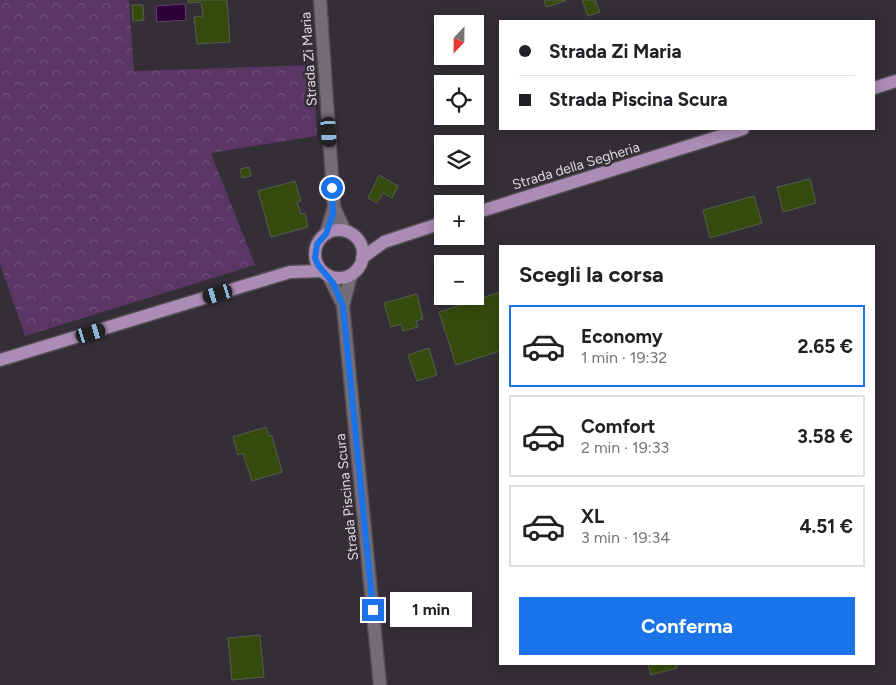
<!DOCTYPE html>
<html lang="it">
<meta charset="utf-8">
<style>
body{margin:0;font-family:Figtree,sans-serif;background:#f2f2f2;color:#202124;height:100vh;display:flex;flex-direction:column;font-size:19px;white-space:nowrap}
*{box-sizing:border-box;margin:0}
p{font-size:16px;color:#757577}
.icon{flex:none;width:28px;height:28px;fill:none;stroke:currentColor;stroke-width:2;stroke-linecap:round;stroke-linejoin:round}
.map{position:relative;flex:1;overflow:hidden}
.drawer{position:absolute;left:499px;top:245px;width:376px;height:420px;display:flex;flex-direction:column;background:#fff;border-radius:0px;box-shadow:0 2px 12px #0003}
.drawer>*{flex:none}
.top-card{position:absolute;left:499px;top:20px;width:376px;height:110px;border-radius:0px;box-shadow:0 2px 12px #0003;display:grid;align-content:center;height:110px;padding:0 20px;background:#fff}
.needle{width:32px;rotate:202deg}
.buttons{position:absolute;left:434px;top:15px;display:grid;gap:10px}
.buttons a{display:grid;place-items:center;width:50px;height:50px;border-radius:0px;background:#fff;box-shadow:0 2px 12px #0003;font-size:25px}
.end{position:absolute;width:22px;height:22px;margin:-11px;border:6px solid #1a73e8;background:#fff;box-shadow:0 0 0 2px #fff}
.from{border-radius:50%}
.bubble{position:absolute;height:35px;border-radius:0px;background:#fff;box-shadow:0 2px 12px #0003;font-size:16px;font-weight:700;line-height:35px;text-align:center}
.car{position:absolute;width:15px;height:30px;margin:-15px -8px;border-radius:6px;box-shadow:0 0 4px 1px #0007;background:linear-gradient(#222 24%,#8ab4d8 0 40%,#222 0 76%,#8ab4d8 0 86%,#222 0)}
.top-card b{display:flex;align-items:center;gap:18px;height:48px;font-size:19px}
.top-card b+b{border-top:1px solid #e0e0e0}
.top-card i{width:12px;height:12px;background:#202124}
ul{padding:0;list-style:none}
li{display:flex;align-items:center;gap:15px;height:82px;margin:0 10px 8px;padding:0 10px;border:2px solid #e0e0e0;border-radius:0px}
li div{flex:1}
li b{display:block;font-size:19px}
li em{font-style:normal;font-weight:700}
li.current{border-color:#1a73e8}
li>.icon{width:45px;height:45px;stroke-width:1.5}
h2{padding:0 20px;font-size:22px;line-height:60px}
.action{display:flex;gap:10px;margin-top:auto;padding:10px 20px}
.action a{flex:1;height:58px;border-radius:0px;background:#1a73e8;color:#fff;font-size:20px;font-weight:700;line-height:58px;text-align:center}
.map>svg:first-child{display:block}
.forest{fill:url(#forest-crowns)}
.water{fill:#2d0039;stroke:#62416a}
.building{fill:#354b0e;stroke:#575c51}
.lines{fill:none;stroke-linecap:round;stroke-linejoin:round}
.minor-casing{stroke:#524d54;stroke-width:15}
.major-casing{stroke:#524d54;stroke-width:15}
.minor{stroke:#746c76;stroke-width:12}
.major{stroke:#ab8cb4;stroke-width:12}
.route{stroke:#1a73e8;stroke-width:6}
.labels{text-anchor:middle;dominant-baseline:central;stroke-width:5;stroke-linejoin:round;paint-order:stroke}
.street-label{font-size:14px;fill:#ddd9de;stroke:#342e36}
</style>
<div class="map">
<svg width="896" height="685" viewBox="0 0 896 685">
<defs>
<pattern id="forest-crowns" width="20" height="18" patternUnits="userSpaceOnUse" patternTransform="scale(1.25)"><rect width="20" height="18" fill="#593664"/><path d="M2 6a3 3 0 1 1 6 0M12 15a3 3 0 1 1 6 0" fill="none" stroke="#70527a"/></pattern>
</defs>
<rect width="100%" height="100%" fill="#342e36"/>
<polygon class="forest" points="0,0 129,0 134,71 313,65 317,136 211,153 255,265 25,336 0,264"/>
<polygon class="water" points="185,4 186,20 157,22 156,6"/>
<g class="building">
<polygon points="188,0 227,0 230,42 197,44 194,17 203,16 201,2 188,3"/>
<polygon points="544,0 565,0 565,1 546,7"/>
<polygon points="582,0 595,0 600,12 588,16"/>
<polygon points="132,5 143,5 144,20 133,21"/>
<polygon points="249,167 251,176 242,178 240,169"/>
<polygon points="379,175 398,186 392,198 383,193 377,203 368,198"/>
<polygon points="810,179 816,203 783,212 777,187"/>
<polygon points="295,181 301,201 297,202 301,214 305,213 308,227 271,237 258,191"/>
<polygon points="754,196 762,223 710,238 703,210"/>
<polygon points="500,292 500,351 456,365 439,312"/>
<polygon points="417,294 423,319 416,321 418,327 403,331 401,324 391,327 384,303"/>
<polygon points="429,348 437,375 417,381 408,355"/>
<polygon points="266,427 269,436 272,436 282,472 252,481 243,453 238,455 233,437"/>
<polygon points="260,635 264,677 232,680 228,638"/>
<polygon points="648,664 676,664 677,668 651,675"/>
</g>
<g class="lines">
<defs>
<g id="minor">
<polyline points="320,0 334,207 326,234"/>
<polyline points="334,207 345,231"/>
<polyline points="328,275 342,303"/>
<polyline points="351,275 343,306 380,685"/>
</g>
<g id="major">
<polyline points="874,88 896,81"/>
<polyline points="475,213 743,129"/>
<circle cx="339" cy="254" r="24"/>
<polyline points="362,258 384,242 442,223"/>
<polyline points="0,360 290,272 322,271"/>
</g>
</defs>
<use href="#minor" class="minor-casing"/>
<use href="#major" class="major-casing"/>
<use href="#minor" class="minor"/>
<use href="#major" class="major"/>
</g>
<g class="lines">
<polyline class="route" points="332,188 333,214 326,234 317,244 315,258 318,265 333,283 343,306 373,610"/>
</g>
<g class="labels">
<g class="street-label">
<text transform="translate(309 59) rotate(-94)">Strada Zi Maria</text>
<text transform="translate(576 166) rotate(-17)">Strada della Segheria</text>
<text transform="translate(347 497) rotate(-96)">Strada Piscina Scura</text>
</g>
</g>
</svg>
<div class="buttons">
<a><svg class="needle" viewBox="-14 -14 28 28"><path d="M0-13l5 13h-10z" fill="#e53935"/><path d="M0 13l5-13h-10z" fill="#757577"/></svg></a>
<a><svg class="icon" aria-label="locate" viewBox="0 0 24 24"><circle cx="12" cy="12" r="6"/><path d="M12 2v4M12 18v4M2 12h4M18 12h4"/></svg></a>
<a><svg class="icon" aria-label="layers" viewBox="0 0 24 24"><path d="M12 4l9 5-9 5-9-5zM3 14l9 5 9-5"/></svg></a>
<a>+</a>
<a>−</a>
</div>
<i class="end from" style="left:332px;top:188px"></i>
<i class="end" style="left:373px;top:610px"></i>
<div class="bubble" style="left:390px;top:592px;width:82px">1 min</div>
<i class="car" style="left:329px;top:132px;rotate:176deg"></i>
<i class="car" style="left:218px;top:294px;rotate:253deg"></i>
<i class="car" style="left:91px;top:333px;rotate:73deg"></i>
<div class="top-card">
<b><i class="from"></i>Strada Zi Maria</b>
<b><i></i>Strada Piscina Scura</b>
</div>
<section class="drawer">
<h2>Scegli la corsa</h2>
<ul>
<li class="current"><svg class="icon" aria-label="car" viewBox="0 0 24 24"><path d="M5 17H2v-5l4-1 3-4h7l3 4 3 1v5h-3M9 17h6M6 11h13"/><circle cx="7" cy="17" r="2"/><circle cx="17" cy="17" r="2"/></svg><div><b>Economy</b><p>1 min · 19:32</p></div><em>2.65 €</em></li>
<li><svg class="icon" aria-label="car" viewBox="0 0 24 24"><path d="M5 17H2v-5l4-1 3-4h7l3 4 3 1v5h-3M9 17h6M6 11h13"/><circle cx="7" cy="17" r="2"/><circle cx="17" cy="17" r="2"/></svg><div><b>Comfort</b><p>2 min · 19:33</p></div><em>3.58 €</em></li>
<li><svg class="icon" aria-label="car" viewBox="0 0 24 24"><path d="M5 17H2v-5l4-1 3-4h7l3 4 3 1v5h-3M9 17h6M6 11h13"/><circle cx="7" cy="17" r="2"/><circle cx="17" cy="17" r="2"/></svg><div><b>XL</b><p>3 min · 19:34</p></div><em>4.51 €</em></li>
</ul>
<div class="action"><a>Conferma</a></div>
</section>
</div>
